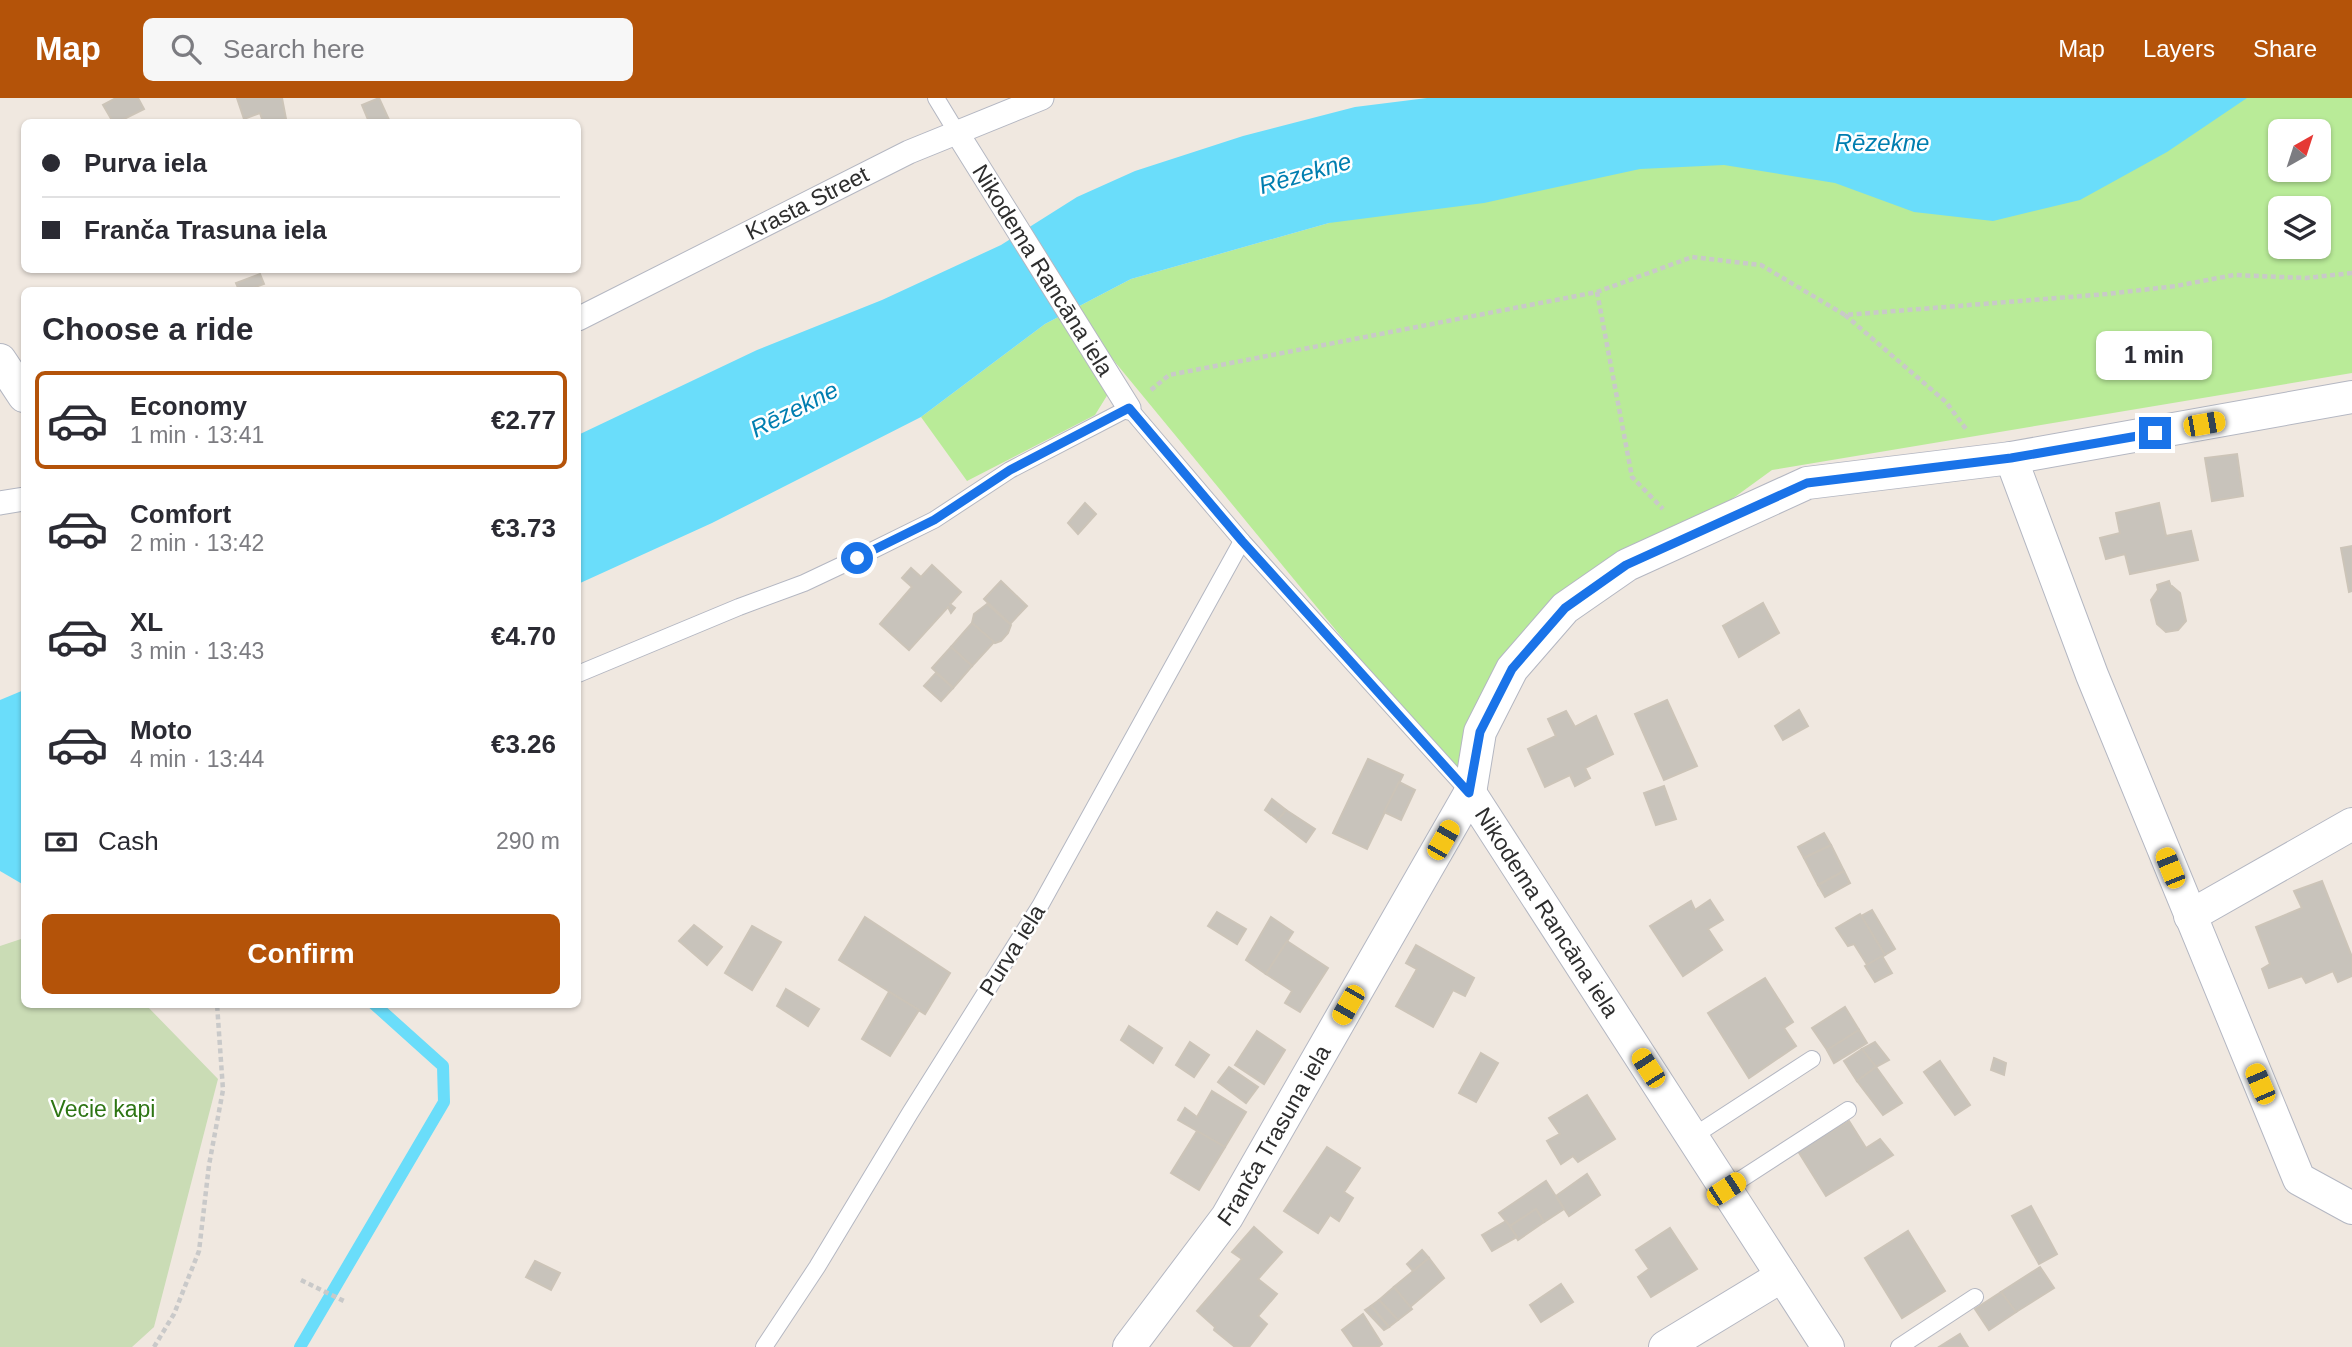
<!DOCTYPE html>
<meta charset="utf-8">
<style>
body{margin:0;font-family:Helvetica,sans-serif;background:#f7f7f7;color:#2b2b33;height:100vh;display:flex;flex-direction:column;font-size:26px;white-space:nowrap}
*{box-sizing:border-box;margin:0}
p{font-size:23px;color:#7c7c81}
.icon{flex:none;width:38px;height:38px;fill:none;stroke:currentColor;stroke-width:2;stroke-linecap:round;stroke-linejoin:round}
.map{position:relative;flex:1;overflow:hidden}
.side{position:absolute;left:21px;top:189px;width:560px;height:721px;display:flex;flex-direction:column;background:#fff;border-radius:10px;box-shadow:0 2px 5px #0004}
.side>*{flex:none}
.guide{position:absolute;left:21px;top:21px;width:560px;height:154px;border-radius:10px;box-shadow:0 2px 5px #0004;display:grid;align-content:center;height:154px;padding:0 21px;background:#fff}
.needle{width:46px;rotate:39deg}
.tools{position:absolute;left:2268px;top:21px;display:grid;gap:14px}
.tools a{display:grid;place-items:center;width:63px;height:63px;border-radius:10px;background:#fff;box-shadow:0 2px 5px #0004;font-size:35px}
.end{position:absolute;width:32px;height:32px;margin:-16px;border:9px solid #1a73e8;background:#fff;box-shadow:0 0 0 4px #fff}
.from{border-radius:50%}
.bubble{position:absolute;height:49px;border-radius:10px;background:#fff;box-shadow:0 2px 5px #0004;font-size:23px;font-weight:700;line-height:49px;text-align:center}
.car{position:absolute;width:21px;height:42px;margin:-21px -10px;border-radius:9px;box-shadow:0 0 5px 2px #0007;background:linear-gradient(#f5c518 24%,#345 0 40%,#f5c518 0 76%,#345 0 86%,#f5c518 0)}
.guide b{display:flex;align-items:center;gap:24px;height:66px;font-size:26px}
.guide b+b{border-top:2px solid #e1e1e2}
.guide i{width:18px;height:18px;background:#2b2b33}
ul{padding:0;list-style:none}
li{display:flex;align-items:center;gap:21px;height:98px;margin:0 14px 10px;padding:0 7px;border:4px solid transparent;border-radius:10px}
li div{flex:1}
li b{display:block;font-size:26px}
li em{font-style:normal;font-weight:700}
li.current{border-color:#b45309}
li>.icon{width:63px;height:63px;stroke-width:1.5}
h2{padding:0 21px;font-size:32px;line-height:84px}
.pay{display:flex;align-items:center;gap:18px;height:77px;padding:0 21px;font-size:26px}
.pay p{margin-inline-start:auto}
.cta{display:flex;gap:14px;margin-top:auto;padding:14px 21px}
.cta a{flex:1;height:80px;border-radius:10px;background:#b45309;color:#fff;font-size:28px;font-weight:700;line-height:80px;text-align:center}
header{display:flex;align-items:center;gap:42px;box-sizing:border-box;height:98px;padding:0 35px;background:#b45309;color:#fff}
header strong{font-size:33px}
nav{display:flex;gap:38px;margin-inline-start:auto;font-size:24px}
.search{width:490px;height:63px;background:#f7f7f7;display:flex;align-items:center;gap:18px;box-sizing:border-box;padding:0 24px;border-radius:10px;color:#7c7c81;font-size:26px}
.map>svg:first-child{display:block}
.green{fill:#b9eb98;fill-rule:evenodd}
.cemetery{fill:#cadcb5}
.water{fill:#6addfa}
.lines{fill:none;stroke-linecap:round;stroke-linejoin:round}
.stream{stroke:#6addfa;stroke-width:12}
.building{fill:#c8c3bb;stroke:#ccc4b8;stroke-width:2}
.service-casing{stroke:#b4b7c2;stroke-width:18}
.pedestrian-casing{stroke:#b4b7c2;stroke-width:25}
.minor-casing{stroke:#b4b7c2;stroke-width:34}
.path{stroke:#c9c9c9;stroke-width:4.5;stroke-dasharray:5 3.5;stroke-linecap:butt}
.service{stroke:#fff;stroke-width:16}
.pedestrian{stroke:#fff;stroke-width:23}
.minor{stroke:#fff;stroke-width:32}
.route{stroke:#1a73e8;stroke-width:9}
.labels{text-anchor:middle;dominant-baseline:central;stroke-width:5;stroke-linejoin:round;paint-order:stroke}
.street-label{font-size:23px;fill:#2e2e2e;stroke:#fff}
.park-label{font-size:23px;fill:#2e7514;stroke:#fff}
.water-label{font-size:24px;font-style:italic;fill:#007eb0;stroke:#fff}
</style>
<header>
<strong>Map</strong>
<div class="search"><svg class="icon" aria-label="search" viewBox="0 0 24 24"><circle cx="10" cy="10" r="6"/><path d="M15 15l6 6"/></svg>Search here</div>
<nav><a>Map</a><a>Layers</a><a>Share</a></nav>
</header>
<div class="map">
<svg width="2352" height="1249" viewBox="0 0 2352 1249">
<rect width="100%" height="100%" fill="#f0e8e0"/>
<path class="green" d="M2089,0H2352V275L1772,372L1535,544L1470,695L1110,258L1091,271L1108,296L1095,317L967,383L921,319L1045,226L1131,181L1329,125L1621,9ZM2280,33H2319V72H2280ZM2280,110H2319V149H2280Z"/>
<polygon class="cemetery" points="24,840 24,906 146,907 218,981 154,1229 132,1249 0,1249 0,848"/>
<g class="water">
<polygon points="1427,0 2247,0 2167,54 2080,102 1993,123 1914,114 1835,85 1724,67 1640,71 1484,105 1329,125 1131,181 1045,226 921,319 712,425 578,486 578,337 757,252 882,202 1001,147 1077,99 1135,73 1243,38 1355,9"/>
<polygon points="24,592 24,787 0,773 0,602"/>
</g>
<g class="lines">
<polyline class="stream" points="300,1249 444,1004 443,968 374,906"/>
</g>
<g class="building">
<polygon points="138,0 144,11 118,24 113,24 103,7 116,0"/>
<polygon points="237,0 282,0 286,21 263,24 260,15 244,21"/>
<polygon points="379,0 390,24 369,24 362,7"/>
<polygon points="260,176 264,186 247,192 239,192 236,185"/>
<polygon points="2237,356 2243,398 2212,403 2205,360"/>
<polygon points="1085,405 1096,416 1078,436 1068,425"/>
<polygon points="2159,405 2166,438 2191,433 2198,462 2130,476 2125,456 2106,461 2100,440 2120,435 2116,415"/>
<polygon points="2352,448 2352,493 2349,494 2341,450"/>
<polygon points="932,467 961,494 950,506 955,510 951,515 948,509 909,552 880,526 912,489 902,480 911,470 921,479"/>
<polygon points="1001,483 1027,508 1010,526 984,501"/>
<polygon points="2169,483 2171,489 2172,488 2180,495 2186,523 2178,532 2166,534 2157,526 2151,502 2158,492 2157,487"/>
<polygon points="1763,505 1779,535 1739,559 1723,528"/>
<polygon points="987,506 1011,527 1008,535 1001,543 995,545 972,525 974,516"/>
<polygon points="972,525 994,544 972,568 951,549"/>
<polygon points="951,549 972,568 953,590 932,570"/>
<polygon points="936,575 953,590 941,603 924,588"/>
<polygon points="1667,602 1697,668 1664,682 1635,616"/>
<polygon points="1799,612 1808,628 1783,642 1775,628"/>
<polygon points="1566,613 1575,629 1596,618 1613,656 1585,670 1590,680 1575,688 1570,677 1545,689 1528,651 1556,638 1548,621"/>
<polygon points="1368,661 1403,677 1367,751 1333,735"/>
<polygon points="1399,684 1415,692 1401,722 1384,714"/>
<polygon points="1664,688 1676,721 1656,727 1644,695"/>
<polygon points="1272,701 1286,712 1278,722 1265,712"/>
<polygon points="1286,712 1315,731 1306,744 1278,722"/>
<polygon points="1824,735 1831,747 1804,760 1798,749"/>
<polygon points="1831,747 1844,773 1818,787 1804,760"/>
<polygon points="1844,773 1850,785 1825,799 1818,787"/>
<polygon points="2322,783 2352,859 2352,878 2338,884 2333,873 2306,885 2302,878 2269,890 2262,871 2270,866 2256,829 2302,810 2294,793"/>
<polygon points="1710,802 1723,822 1708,831 1722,852 1683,878 1650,828 1691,803 1695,812"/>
<polygon points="1872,812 1895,851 1885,857 1861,818"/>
<polygon points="1217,814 1246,831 1237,846 1208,828"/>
<polygon points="1860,816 1885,857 1868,868 1854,846 1848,848 1836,830"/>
<polygon points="865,819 950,875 925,916 839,862"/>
<polygon points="1271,819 1293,834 1266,876 1246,862"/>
<polygon points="694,827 722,849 707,867 679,843"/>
<polygon points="752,828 781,844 752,892 725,875"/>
<polygon points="1287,843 1328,870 1300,914 1285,905 1292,893 1266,876"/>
<polygon points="1416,847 1474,880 1465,898 1453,892 1433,929 1396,908 1417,871 1406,865"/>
<polygon points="1882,858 1892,875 1875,884 1865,868"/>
<polygon points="1765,880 1793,924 1784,930 1796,948 1749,980 1708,915"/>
<polygon points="786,891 819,911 808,928 777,908"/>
<polygon points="889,894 919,912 890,958 862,941"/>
<polygon points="1845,909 1859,932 1827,952 1812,930"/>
<polygon points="1129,928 1162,950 1153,965 1121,942"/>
<polygon points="1859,932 1867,945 1834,965 1827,952"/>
<polygon points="1257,933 1285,952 1264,986 1235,967"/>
<polygon points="1190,944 1209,957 1194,979 1176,967"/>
<polygon points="1875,944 1889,962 1876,969 1862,951"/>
<polygon points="1862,951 1876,969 1857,983 1844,963"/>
<polygon points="1481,955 1498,965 1476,1004 1459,995"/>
<polygon points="1994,960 2006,965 2004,977 1991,972"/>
<polygon points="1940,963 1970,1007 1955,1017 1924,974"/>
<polygon points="1229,969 1258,989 1246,1005 1218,984"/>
<polygon points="1876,969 1902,1005 1883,1017 1857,983"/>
<polygon points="1212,993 1246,1014 1225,1049 1178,1022 1185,1010 1197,1019"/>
<polygon points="1587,997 1615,1041 1578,1064 1573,1058 1561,1066 1547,1043 1560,1036 1549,1020"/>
<polygon points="1849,1023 1866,1050 1880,1041 1893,1057 1826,1098 1798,1053"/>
<polygon points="1197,1033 1225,1049 1199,1092 1171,1075"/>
<polygon points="1327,1049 1360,1070 1344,1094 1353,1100 1339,1123 1330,1117 1318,1135 1284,1113"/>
<polygon points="1587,1076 1600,1097 1569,1118 1556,1098"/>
<polygon points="1546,1083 1564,1111 1544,1124 1536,1111 1510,1128 1499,1115"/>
<polygon points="2031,1108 2057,1156 2039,1166 2012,1118"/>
<polygon points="1536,1111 1544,1124 1518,1142 1510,1128"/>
<polygon points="1506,1123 1517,1139 1492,1153 1482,1137"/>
<polygon points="1254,1129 1282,1154 1258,1181 1277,1196 1258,1218 1267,1226 1249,1249 1235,1249 1214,1232 1215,1229 1197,1213 1242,1161 1232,1154"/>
<polygon points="1670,1130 1697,1171 1651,1199 1638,1179 1649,1171 1636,1152"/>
<polygon points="1908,1133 1945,1193 1902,1220 1865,1160"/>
<polygon points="1422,1152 1429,1160 1413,1173 1407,1166"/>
<polygon points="1429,1160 1444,1180 1410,1209 1394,1189"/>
<polygon points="535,1163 560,1175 551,1192 526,1179"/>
<polygon points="2040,1169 2054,1190 2016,1214 2001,1194"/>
<polygon points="1561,1186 1573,1204 1541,1224 1530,1207"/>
<polygon points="1394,1189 1412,1211 1398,1222 1379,1202"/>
<polygon points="2001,1194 2016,1214 1989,1232 1975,1211"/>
<polygon points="1379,1202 1398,1222 1389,1229 1371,1208"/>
<polygon points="1371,1208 1389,1229 1384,1232 1365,1212"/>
<polygon points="1363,1216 1382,1246 1378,1249 1354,1249 1342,1232"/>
<polygon points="1960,1236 1968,1249 1939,1249"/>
</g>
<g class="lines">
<defs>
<g id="service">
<polyline points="936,0 956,33"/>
<polyline points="578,576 739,509 804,485 857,460 934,422 1010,372 1129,310 1242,443 1470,695"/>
<polyline points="1692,1039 1812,961"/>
<polyline points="1726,1091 1848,1012"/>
<polyline points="764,1249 817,1169 910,1015 1040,808 1242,443"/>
<polyline points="1899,1249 1975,1199"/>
</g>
<g id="pedestrian">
<path id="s1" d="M956,33L1129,310"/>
<polyline points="578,221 909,54 1042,0"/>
<polyline points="0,405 24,401"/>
</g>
<g id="minor">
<polyline points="0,262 24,298"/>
<polyline points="2011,360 2092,577 2299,1081 2352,1110"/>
<path id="s2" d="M1470,695L1828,1249"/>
<polyline points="2190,818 2352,726"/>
<path id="s3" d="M1129,1249L1227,1119L1470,695L1480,634L1512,571L1565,510L1627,467L1807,385L2011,360L2352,299"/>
<polyline points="1665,1249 1782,1178"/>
</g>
</defs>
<use href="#service" class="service-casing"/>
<use href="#pedestrian" class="pedestrian-casing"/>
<use href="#minor" class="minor-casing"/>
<g class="path">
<polyline points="1597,194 1632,379 1663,411"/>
<polyline points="1845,217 1946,304 1966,331"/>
<polyline points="1151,292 1169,277 1597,194 1692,159 1761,167 1845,217 2107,196 2176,188 2234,177 2306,180 2352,175"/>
<polyline points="301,1182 346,1204"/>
<polyline points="154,1249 174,1216 199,1153 209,1067 223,992 217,906"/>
</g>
<use href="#service" class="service"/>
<use href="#pedestrian" class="pedestrian"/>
<use href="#minor" class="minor"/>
</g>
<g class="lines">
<polyline class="route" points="857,460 934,422 1010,372 1129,310 1242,443 1469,695 1480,634 1512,571 1565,510 1626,467 1807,385 2011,360 2155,335"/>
</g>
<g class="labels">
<g class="street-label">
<text transform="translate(807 105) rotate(-27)">Krasta Street</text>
<text stroke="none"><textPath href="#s1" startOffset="164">Nikodema Rancāna iela</textPath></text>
<text stroke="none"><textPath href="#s2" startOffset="142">Nikodema Rancāna iela</textPath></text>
<text transform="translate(1012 852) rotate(-58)">Purva iela</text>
<text stroke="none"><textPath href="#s3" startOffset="257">Franča Trasuna iela</textPath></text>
</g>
<g class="park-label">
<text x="103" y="1011">Vecie kapi</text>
</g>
<g class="water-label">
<text x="1882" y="44">Rēzekne</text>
<text transform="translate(1305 75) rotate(-16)">Rēzekne</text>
<text transform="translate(794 311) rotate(-27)">Rēzekne</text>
</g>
</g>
</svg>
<div class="tools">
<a><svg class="needle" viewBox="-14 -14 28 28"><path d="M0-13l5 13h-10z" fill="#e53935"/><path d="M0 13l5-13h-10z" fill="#7c7c81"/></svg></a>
<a><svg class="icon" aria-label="layers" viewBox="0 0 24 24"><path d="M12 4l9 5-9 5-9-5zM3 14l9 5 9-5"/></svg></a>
</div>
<i class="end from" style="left:857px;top:460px"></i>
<i class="end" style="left:2155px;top:335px"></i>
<div class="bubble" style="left:2096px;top:233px;width:116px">1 min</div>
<i class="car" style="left:2204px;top:326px;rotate:80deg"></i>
<i class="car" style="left:1443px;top:742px;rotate:30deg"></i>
<i class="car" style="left:2170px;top:770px;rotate:338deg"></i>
<i class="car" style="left:1348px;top:907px;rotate:210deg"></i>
<i class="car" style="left:1648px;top:970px;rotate:327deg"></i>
<i class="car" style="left:2260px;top:986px;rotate:337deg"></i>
<i class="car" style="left:1726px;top:1091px;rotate:57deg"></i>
<div class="guide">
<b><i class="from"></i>Purva iela</b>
<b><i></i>Franča Trasuna iela</b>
</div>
<section class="side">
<h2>Choose a ride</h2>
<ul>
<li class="current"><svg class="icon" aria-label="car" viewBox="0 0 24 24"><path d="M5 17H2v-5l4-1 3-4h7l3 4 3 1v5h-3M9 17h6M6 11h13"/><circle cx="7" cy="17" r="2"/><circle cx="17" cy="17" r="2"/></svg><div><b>Economy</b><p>1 min · 13:41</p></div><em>€2.77</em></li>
<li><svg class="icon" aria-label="car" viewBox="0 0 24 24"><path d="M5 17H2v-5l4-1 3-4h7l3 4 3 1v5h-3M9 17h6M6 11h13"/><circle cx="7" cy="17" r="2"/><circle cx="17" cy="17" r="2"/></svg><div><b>Comfort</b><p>2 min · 13:42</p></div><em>€3.73</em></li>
<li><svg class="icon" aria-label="car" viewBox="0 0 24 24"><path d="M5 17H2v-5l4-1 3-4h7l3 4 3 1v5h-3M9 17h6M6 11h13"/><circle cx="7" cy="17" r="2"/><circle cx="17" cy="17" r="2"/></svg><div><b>XL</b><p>3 min · 13:43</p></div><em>€4.70</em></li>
<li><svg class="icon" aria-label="car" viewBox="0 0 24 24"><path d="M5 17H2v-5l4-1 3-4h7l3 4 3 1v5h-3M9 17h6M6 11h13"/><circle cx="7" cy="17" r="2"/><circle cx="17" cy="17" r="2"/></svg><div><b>Moto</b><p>4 min · 13:44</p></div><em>€3.26</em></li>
</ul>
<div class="pay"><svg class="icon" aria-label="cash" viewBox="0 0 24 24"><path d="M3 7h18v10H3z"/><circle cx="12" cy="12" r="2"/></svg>Cash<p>290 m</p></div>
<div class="cta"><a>Confirm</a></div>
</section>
</div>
